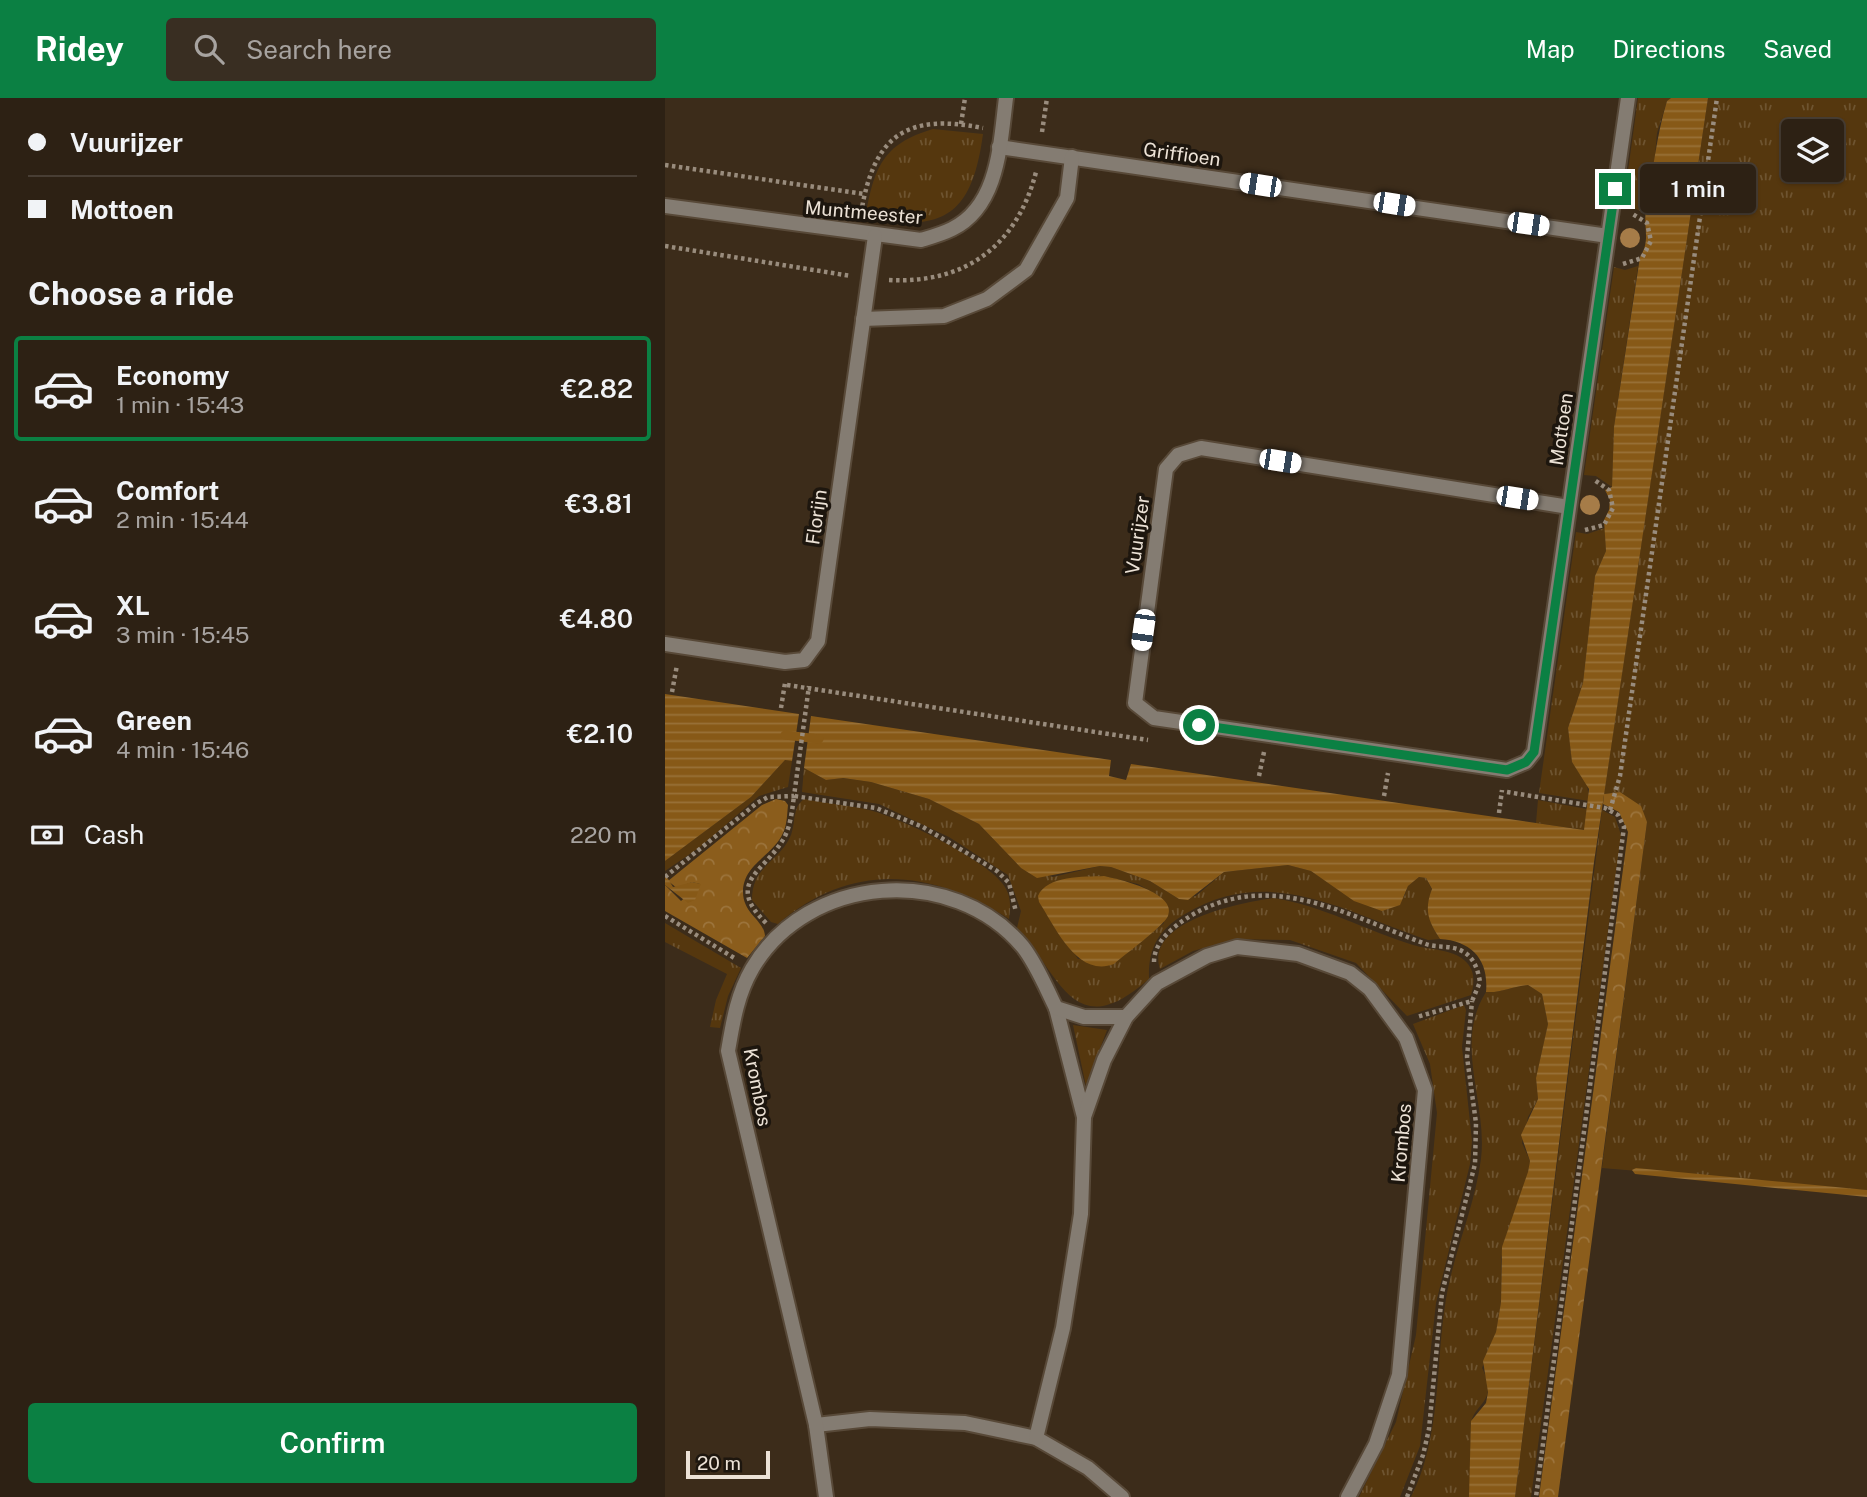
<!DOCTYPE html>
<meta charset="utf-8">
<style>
body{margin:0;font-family:"Public Sans",sans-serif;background:#392e22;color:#f1f3f6;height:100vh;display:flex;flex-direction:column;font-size:26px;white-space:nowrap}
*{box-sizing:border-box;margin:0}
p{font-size:23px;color:#a7a3a0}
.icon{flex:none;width:38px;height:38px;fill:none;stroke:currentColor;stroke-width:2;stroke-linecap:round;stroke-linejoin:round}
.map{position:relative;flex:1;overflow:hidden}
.panel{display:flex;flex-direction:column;background:#2d2114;width:665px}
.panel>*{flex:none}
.banner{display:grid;align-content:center;height:154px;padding:0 28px;background:#2d2114}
.buttons{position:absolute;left:1116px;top:21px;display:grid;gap:14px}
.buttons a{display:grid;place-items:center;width:63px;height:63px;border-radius:7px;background:#2d2114;box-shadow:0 2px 5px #0004,0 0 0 2px #483e34;font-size:35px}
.scale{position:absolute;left:21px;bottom:18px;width:84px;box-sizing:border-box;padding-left:7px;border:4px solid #ece2d6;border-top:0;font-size:19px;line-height:24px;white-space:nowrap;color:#ece2d6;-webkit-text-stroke:5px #1d160e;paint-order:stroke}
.end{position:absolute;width:32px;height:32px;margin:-16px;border:9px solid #0b8043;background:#fff;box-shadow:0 0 0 4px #fff}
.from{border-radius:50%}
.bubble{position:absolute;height:49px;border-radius:7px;background:#2d2114;box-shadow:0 2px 5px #0004,0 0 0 2px #483e34;font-size:23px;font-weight:600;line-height:49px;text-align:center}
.car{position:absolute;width:21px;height:42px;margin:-21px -10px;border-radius:9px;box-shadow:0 0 5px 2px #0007;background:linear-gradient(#fff 24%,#345 0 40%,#fff 0 76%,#345 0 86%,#fff 0)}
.banner b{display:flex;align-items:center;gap:24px;height:66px;font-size:26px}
.banner b+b{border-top:2px solid #483e34}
.banner i{width:18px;height:18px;background:#f1f3f6}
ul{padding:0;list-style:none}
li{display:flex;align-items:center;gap:21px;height:105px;margin:0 14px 10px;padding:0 14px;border:4px solid transparent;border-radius:7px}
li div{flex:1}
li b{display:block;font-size:26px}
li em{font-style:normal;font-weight:600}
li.active{border-color:#0b8043}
li>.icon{width:63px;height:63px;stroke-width:1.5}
h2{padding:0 28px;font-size:32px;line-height:84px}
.pay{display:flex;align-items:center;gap:18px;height:77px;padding:0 28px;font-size:26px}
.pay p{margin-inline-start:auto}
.cta{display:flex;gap:14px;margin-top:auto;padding:14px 28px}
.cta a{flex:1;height:80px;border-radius:7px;background:#0b8043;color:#fff;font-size:28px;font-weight:600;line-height:80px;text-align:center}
header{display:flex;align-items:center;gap:42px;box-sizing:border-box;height:98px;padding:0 35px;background:#0b8043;color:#fff}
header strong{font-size:33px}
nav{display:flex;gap:38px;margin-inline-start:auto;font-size:24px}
.search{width:490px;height:63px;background:#392e22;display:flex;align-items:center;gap:18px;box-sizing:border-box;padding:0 24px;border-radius:7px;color:#a7a3a0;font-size:26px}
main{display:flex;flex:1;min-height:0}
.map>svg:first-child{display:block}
.grass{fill:url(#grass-tufts);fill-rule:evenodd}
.forest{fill:url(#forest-crowns)}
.water{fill:url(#water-rules)}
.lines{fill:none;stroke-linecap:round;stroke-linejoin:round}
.stream{stroke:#875917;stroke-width:9}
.minor-casing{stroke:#584938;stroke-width:18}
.path{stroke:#998c7d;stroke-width:4.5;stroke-dasharray:3.5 3.5;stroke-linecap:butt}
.minor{stroke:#847c72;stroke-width:14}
.tree{fill:#a67c48}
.route{stroke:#0b8043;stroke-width:9}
.labels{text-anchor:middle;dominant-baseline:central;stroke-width:7;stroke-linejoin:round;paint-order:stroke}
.street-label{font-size:19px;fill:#ece2d6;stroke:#1d160e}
</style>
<header>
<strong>Ridey</strong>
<div class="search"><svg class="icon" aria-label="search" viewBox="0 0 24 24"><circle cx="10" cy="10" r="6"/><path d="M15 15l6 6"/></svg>Search here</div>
<nav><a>Map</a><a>Directions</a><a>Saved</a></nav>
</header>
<main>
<section class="panel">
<div class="banner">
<b><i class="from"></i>Vuurijzer</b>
<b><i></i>Mottoen</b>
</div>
<h2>Choose a ride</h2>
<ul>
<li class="active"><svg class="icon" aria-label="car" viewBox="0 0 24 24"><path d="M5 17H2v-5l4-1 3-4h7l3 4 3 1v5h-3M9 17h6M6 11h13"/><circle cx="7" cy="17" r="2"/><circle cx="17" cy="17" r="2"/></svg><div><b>Economy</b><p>1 min · 15:43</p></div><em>€2.82</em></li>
<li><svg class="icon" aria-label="car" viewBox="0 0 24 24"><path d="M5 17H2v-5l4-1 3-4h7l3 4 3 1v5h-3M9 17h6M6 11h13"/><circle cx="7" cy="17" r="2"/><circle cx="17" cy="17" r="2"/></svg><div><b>Comfort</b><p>2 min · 15:44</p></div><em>€3.81</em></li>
<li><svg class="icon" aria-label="car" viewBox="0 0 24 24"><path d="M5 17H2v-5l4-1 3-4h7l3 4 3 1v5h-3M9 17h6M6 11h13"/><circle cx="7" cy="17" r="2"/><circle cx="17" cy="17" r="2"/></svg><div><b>XL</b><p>3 min · 15:45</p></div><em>€4.80</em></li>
<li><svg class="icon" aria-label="car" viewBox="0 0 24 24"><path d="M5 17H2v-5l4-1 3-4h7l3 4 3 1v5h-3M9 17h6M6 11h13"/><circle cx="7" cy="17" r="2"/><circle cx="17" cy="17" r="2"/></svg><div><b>Green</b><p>4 min · 15:46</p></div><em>€2.10</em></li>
</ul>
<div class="pay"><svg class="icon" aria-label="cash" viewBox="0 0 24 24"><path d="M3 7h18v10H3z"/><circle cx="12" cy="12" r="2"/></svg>Cash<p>220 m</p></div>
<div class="cta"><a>Confirm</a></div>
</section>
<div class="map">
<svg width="1202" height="1399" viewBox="0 0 1202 1399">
<defs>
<pattern id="grass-tufts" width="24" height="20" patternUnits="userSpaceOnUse" patternTransform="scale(1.75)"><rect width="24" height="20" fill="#55370e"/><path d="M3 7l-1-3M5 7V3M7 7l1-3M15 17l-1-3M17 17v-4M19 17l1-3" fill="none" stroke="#6e5430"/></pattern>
<pattern id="forest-crowns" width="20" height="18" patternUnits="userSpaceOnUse" patternTransform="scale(1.75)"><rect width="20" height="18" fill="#8b5d1c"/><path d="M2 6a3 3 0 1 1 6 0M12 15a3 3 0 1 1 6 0" fill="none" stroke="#9c743c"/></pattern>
<pattern id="water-rules" width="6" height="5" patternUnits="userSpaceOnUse" patternTransform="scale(1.75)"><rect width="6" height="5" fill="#875917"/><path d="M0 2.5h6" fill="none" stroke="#987138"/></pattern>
</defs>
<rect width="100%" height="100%" fill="#3c2c1a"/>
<g class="grass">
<polygon points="973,0 1006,0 1002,3 992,35 987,89 981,116 969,110 958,109"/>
<path d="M1043,0H1202V1092L937,1070L982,724L965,701L955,694L939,696ZM1129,33H1167V72H1129Z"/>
<path d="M268,31L318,36C307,116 280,135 200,120C209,70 217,46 268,31Z"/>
<polygon points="973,168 949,329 947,389 931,378 919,377 949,169 960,172"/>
<polygon points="940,430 941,453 930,478 918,585 903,630 907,664 922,686 924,703 874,695 911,434 922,436"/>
<polygon points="120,662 127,663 123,689 94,698 35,749 0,773 0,763 86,699"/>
<path d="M139,670L161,682L177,680L206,684L264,701L314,726L356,770L388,779L435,768L446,769L485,783L514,801L531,798L559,774L623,767L646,773L675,792L739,799L743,788L754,779L761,780L767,792C760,809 764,826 775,841L763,842C680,814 605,765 520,816C493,832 483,850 484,881C409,947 397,880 352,830L356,813L343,777L284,739L214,706L137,694ZM439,778L473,786L494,798L499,825L471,848L413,861L403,846L388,785Z"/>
<path d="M139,701C160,705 183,707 204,712C234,719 319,761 337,785C346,796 346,807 344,821C266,771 187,763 113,826L106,824L87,802C87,767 114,765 126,737C131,724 127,710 139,701Z"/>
<polygon points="873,702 922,711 920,732 871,725"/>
<polygon points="937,712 950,719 956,737 866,1399 850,1399"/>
<path d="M609,800C658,808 700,832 748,847C764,852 787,851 799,862C810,871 810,884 806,897L742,918L691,865L625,842L570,841L528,853L495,871C479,823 578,804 609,800Z"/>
<polygon points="0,825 76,870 63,898 55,930 45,929 51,902 62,876 0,844"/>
<path d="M863,887L877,896L883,926L871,980L873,1001L863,1019L857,1045L865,1063L861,1088L841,1138L836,1161V1204L831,1234L817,1270C836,1307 804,1305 806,1331C808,1354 807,1376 804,1399H746C777,1338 770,1267 781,1201C789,1153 810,1108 816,1061C823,1005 788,946 821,894C837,895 847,888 863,887Z"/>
<polygon points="799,907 801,912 797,949 807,1043 805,1066 771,1205 755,1348 735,1399 694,1399 731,1324 751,1237 772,1015 765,966 748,926"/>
<polygon points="408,927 442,932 421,988"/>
</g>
<g class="forest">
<polygon points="955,694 976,708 982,724 893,1399 874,1399 963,734 954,714 938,706 939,696"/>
<path d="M111,701L120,703L123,707C122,717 122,727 118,735C108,758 78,766 78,794C78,816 99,822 100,838L82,860L0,813V787L16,803L35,786L27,784L12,790L3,783L97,707Z"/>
</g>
<g class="water">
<path d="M1006,0H1043L929,764L850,1399H804L806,1323L821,1305L823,1294L818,1263L831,1234L836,1204L837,1149L863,1074L865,1063L856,1037L873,1001L871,980L883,926L877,896L863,887C847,888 837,895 821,894C824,862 807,843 775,841C763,823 759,812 767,791L761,780L754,779L743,788L735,807L717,813L689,803L646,773L623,767L559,774L523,802L514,801L485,783L446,769L435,768L372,780L356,770L314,726L264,701L206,684L178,680L161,682L139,670L146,618L446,662L444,678L461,682L466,666L919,732L924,691L907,664L903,630L918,585L930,478L941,453L939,422L944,412L945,402L940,392L947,389L949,329L975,159C986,142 978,130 981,111C988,75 991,39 1002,3Z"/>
<polygon points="0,596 134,616 127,663 120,662 86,699 0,763"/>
<polygon points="0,776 8,789 27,784 36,786 30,802 23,805 0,787"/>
<path d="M439,778C454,781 513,795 503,818C499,828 459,857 449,866C412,880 391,830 374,804L373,798C382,777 419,779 439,778Z"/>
<polygon points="971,1070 1202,1092 1202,1099 970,1076 967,1072"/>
</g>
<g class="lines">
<polyline class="stream" points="120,637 154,641"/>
<defs>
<g id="minor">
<polyline points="334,49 943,138"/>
<path d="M0,108L256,142C266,139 277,136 287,131C334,108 335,46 341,0"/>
<polyline points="198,221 279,218 322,201 361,172 402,100 407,59"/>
<polyline points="904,409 536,350 513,357 501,371 470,605 489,620 842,672 861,664 869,654 963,0"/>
<polyline points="0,546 120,564 139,562 153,543 210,138"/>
<polyline points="391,910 419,1019"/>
<polyline points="151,1327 205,1321 300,1325 371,1340 423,1370 457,1399"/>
<polyline points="371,1340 398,1230 416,1116 419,1019 439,962 461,919 492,885 542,858 572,849 633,856 685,875 705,891 741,940 760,992 734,1277 711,1346 683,1399"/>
<path d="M161,1399L151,1327L63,953C68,924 72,897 87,871C142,776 288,765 358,849C372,867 381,890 391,910L419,919H461"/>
</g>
</defs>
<use href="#minor" class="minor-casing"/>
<g class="path">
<polyline points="296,26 300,0"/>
<polyline points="377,34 382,0"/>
<polyline points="0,67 199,96"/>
<path d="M196,115C209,37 241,15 318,30"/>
<polyline points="0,148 186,178"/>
<polyline points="958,166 977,160 986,143 982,125 966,115"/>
<path d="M224,182C300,186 352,148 371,74"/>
<polyline points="920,432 939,427 948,410 944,392 928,381"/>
<polyline points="122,587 483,642"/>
<polyline points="7,594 12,567"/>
<polyline points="116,610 120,585"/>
<polyline points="594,678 599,654"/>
<polyline points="842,694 940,710 953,717 959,729 871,1399"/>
<polyline points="719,698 723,675"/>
<polyline points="945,712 955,678 1052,0"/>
<polyline points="834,715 837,692"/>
<polyline points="0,779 92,705 103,699 129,698 144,588"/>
<polyline points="0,818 71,861"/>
<path d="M101,825C59,784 100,774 119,740C126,727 127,712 129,698L211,710L258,729L332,773L344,785L351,814"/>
<path d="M489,864C489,846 504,832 519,822C601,768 679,816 761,846C772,850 786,847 797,853C809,859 813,872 815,884L807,903L752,919"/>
<polyline points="742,1399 758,1357 764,1331 777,1195 810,1066 811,1025 802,959 807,903"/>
</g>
<use href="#minor" class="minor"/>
</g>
<g class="tree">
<circle cx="965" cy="140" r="10"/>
<circle cx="925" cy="407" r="10"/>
</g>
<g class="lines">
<polyline class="route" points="534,627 842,672 861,664 869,654 950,91"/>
</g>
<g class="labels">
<g class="street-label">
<text transform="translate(517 56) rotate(8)">Griffioen</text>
<text transform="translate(199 114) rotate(5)">Muntmeester</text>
<text transform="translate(896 331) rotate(-82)">Mottoen</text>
<text transform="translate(151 419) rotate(-82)">Florijn</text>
<text transform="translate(472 437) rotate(-82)">Vuurijzer</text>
<text transform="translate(93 989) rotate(79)">Krombos</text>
<text transform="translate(736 1045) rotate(-85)">Krombos</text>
</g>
</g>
</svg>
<div class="buttons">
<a><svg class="icon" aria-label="layers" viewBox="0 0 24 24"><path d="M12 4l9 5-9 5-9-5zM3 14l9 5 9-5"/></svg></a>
</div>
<div class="scale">20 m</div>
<i class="end from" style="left:534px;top:627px"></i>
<i class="end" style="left:950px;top:91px"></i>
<div class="bubble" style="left:975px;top:66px;width:116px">1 min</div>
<i class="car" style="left:595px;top:87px;rotate:279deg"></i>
<i class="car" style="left:729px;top:106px;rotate:99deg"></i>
<i class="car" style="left:863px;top:126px;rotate:98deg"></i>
<i class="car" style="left:615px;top:363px;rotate:99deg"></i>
<i class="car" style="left:852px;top:400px;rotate:99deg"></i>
<i class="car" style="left:478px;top:532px;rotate:188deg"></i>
</div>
</main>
